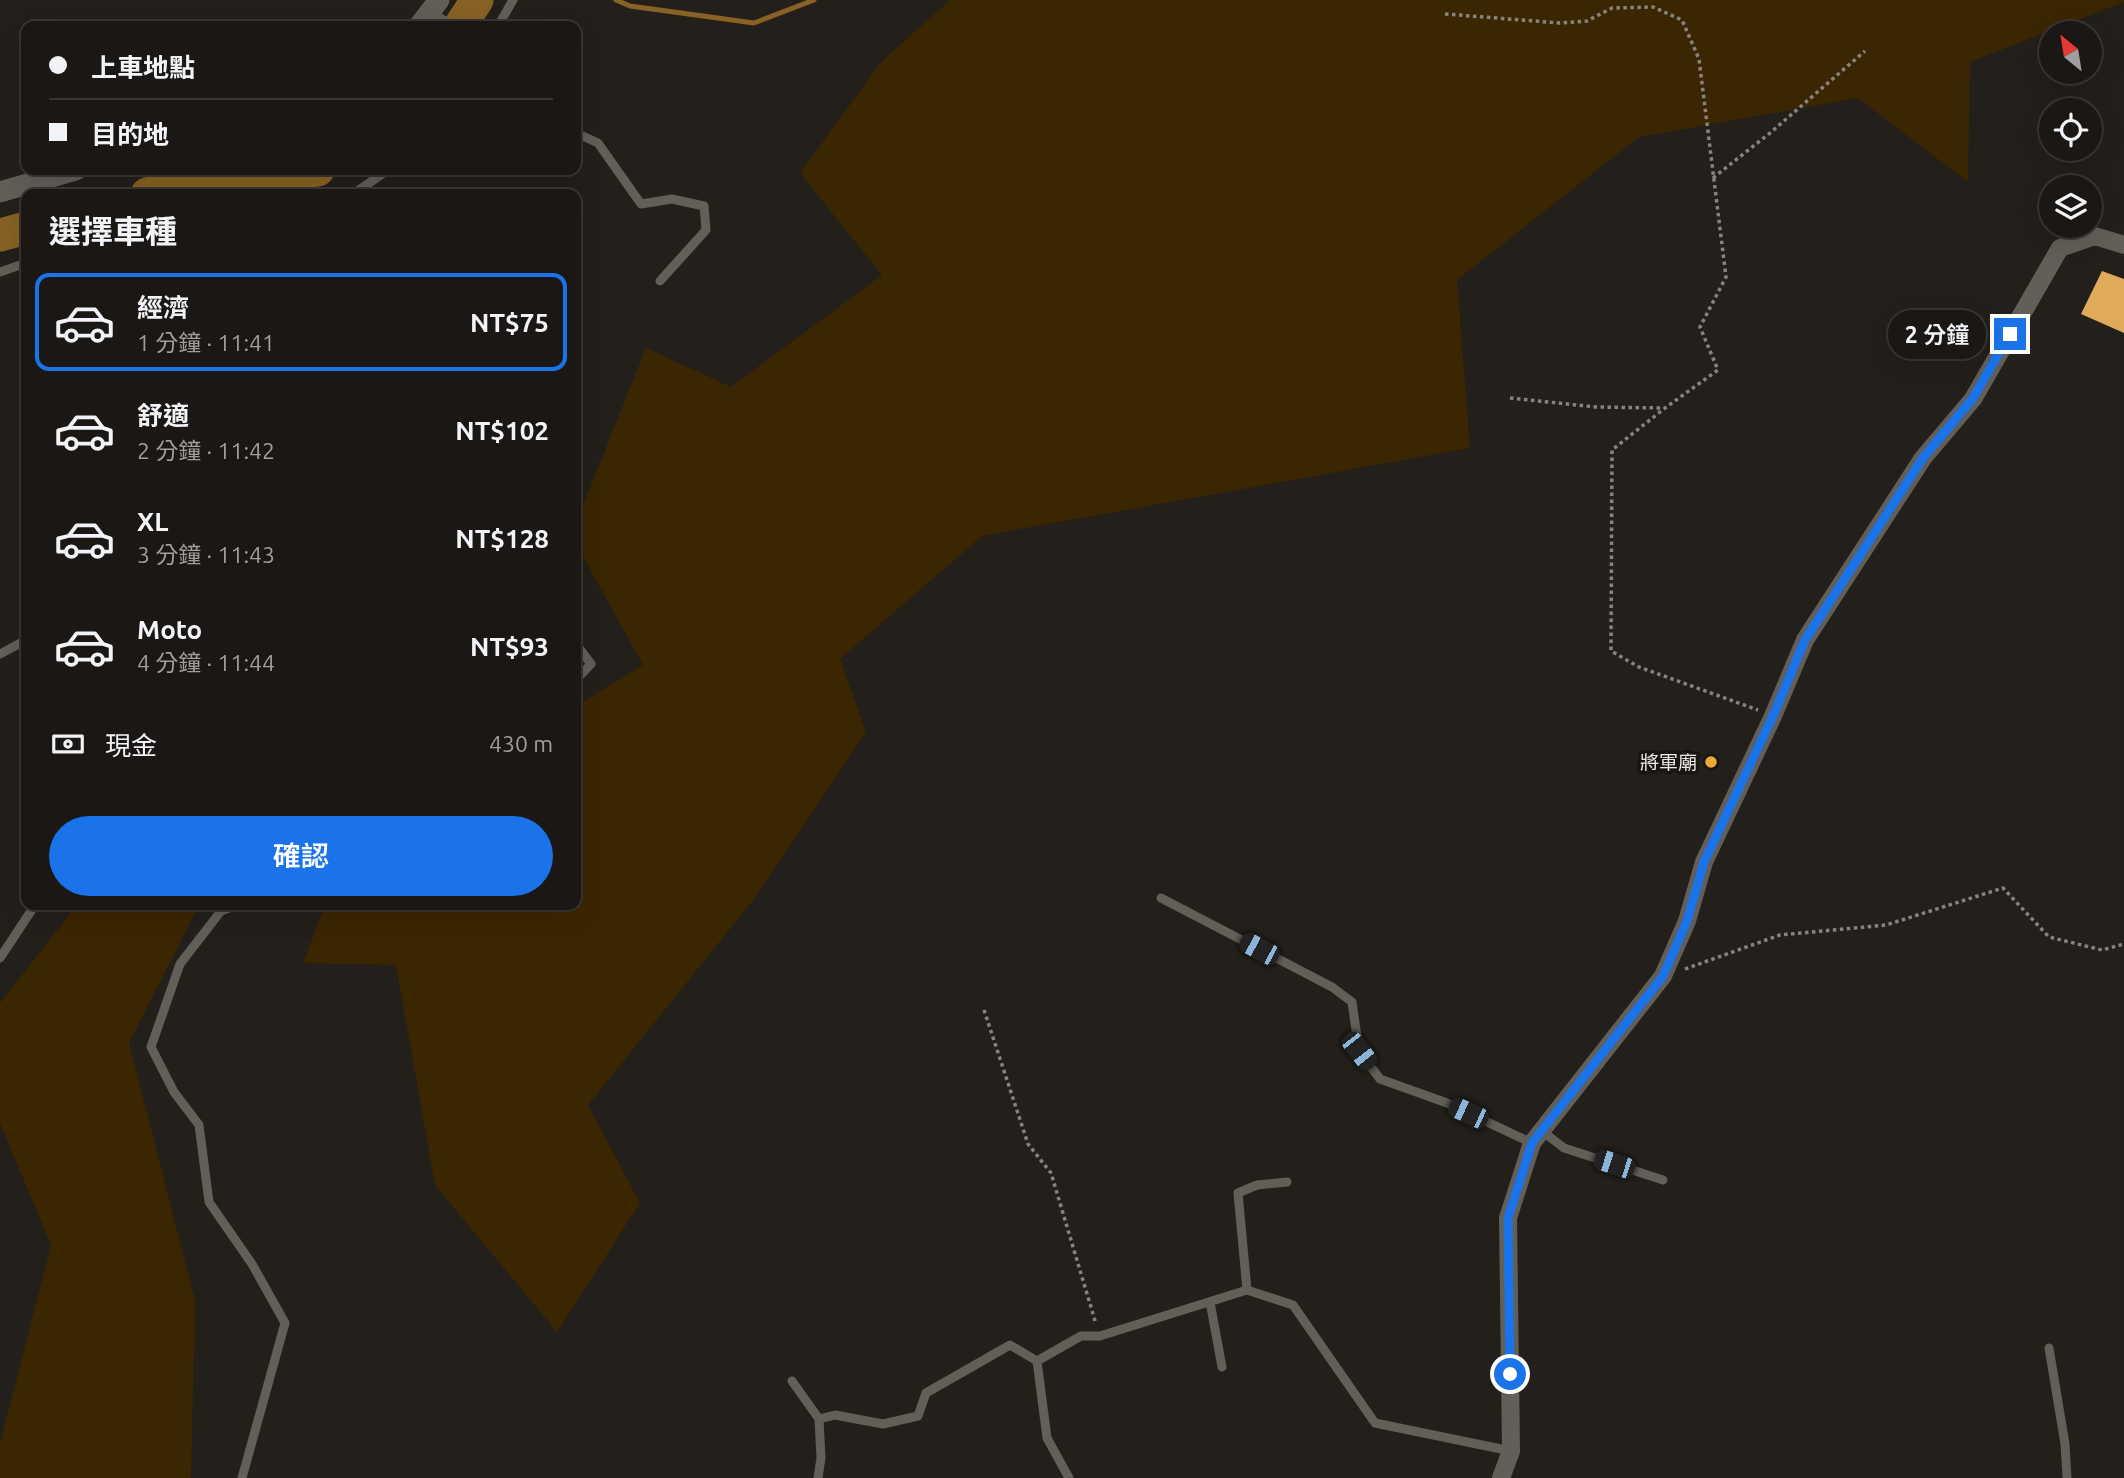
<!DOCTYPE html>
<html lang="zh-TW">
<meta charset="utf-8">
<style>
body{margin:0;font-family:Ubuntu,"Noto Sans TC",sans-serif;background:#23201d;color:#f1f3f6;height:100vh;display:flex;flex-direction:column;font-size:26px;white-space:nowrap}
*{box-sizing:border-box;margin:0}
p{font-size:23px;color:#9f9fa0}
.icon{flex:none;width:38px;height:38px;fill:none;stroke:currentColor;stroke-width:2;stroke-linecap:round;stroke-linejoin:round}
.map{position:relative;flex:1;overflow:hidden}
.sheet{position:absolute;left:21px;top:189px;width:560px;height:721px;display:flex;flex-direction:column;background:#1a1714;border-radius:14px;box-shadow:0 7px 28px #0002,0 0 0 2px #383634}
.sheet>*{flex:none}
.banner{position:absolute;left:21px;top:21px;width:560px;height:154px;border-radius:14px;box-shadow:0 7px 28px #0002,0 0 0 2px #383634;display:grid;align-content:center;height:154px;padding:0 28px;background:#1a1714}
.needle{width:46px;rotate:330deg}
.fabs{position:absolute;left:2039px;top:21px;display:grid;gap:14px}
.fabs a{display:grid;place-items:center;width:63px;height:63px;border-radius:50%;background:#1a1714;box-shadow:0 7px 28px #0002,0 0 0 2px #383634;font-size:35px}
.end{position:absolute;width:32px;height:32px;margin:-16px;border:9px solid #1a73e8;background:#fff;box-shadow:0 0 0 4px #fff}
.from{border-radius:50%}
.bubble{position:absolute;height:49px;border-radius:24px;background:#1a1714;box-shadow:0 7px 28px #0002,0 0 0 2px #383634;font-size:23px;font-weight:600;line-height:49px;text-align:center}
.car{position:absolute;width:21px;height:42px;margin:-21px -10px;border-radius:9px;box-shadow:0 0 5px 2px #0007;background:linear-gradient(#222 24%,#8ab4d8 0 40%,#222 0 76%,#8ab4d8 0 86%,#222 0)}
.banner b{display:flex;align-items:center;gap:24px;height:66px;font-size:26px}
.banner b+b{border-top:2px solid #383634}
.banner i{width:18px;height:18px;background:#f1f3f6}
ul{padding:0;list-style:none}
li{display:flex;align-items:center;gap:21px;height:98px;margin:0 14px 10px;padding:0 14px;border:4px solid transparent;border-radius:14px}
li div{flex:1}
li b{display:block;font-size:26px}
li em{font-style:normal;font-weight:600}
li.current{border-color:#1a73e8}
li>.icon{width:63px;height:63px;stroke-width:1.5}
h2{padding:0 28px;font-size:32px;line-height:84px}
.pay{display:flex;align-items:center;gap:18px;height:77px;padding:0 28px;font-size:26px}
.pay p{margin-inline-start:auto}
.button{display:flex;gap:14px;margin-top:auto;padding:14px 28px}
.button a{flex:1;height:80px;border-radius:42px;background:#1a73e8;color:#fff;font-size:28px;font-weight:600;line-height:80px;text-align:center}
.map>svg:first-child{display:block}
.green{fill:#3b2602}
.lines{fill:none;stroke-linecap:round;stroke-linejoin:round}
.stream{stroke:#886224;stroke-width:5}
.river{stroke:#886224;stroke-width:33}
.building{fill:#dfab5b}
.path{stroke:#878480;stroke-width:3.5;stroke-dasharray:3.5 3.5;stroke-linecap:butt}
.service{stroke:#625e58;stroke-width:9}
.minor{stroke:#625e58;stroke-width:18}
.tertiary{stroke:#625e58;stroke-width:21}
.route{stroke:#1a73e8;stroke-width:9}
.poi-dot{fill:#ebaa39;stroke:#191611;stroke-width:2.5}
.labels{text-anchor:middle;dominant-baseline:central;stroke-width:7;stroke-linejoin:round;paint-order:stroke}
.poi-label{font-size:19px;fill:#ece9e6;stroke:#191611;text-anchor:end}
</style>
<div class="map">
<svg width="2124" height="1478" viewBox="0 0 2124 1478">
<rect width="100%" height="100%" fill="#231f1a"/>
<g class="green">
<polygon points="950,0 2124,0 2124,2 1970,62 1968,182 1858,98 1639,137 1457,280 1470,448 982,536 840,659 866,732 754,899 588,1105 640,1203 557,1332 435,1185 396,965 303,963 325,905 576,905 576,706 643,665 576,544 576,523 646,348 731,387 882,275 800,173 881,62"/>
<polygon points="77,905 199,905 129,1043 195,1300 191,1478 0,1478 0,1444 51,1245 0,1123 0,1003"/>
</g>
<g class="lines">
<polyline class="stream" points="616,0 630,6 754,23 814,0"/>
<g class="river">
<polyline points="460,26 477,0"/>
<polyline points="147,194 186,183 318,170"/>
<polyline points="0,235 26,228"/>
</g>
</g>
<polygon class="building" points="2102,271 2124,279 2124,333 2081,314"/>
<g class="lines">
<g class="path">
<polyline points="1445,14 1560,23 1587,21 1612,8 1653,7 1682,20 1699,59 1726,277 1700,327 1718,370 1665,408 1612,450 1611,651 1639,667 1758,710"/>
<polyline points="1713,178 1770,133 1865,51"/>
<polyline points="1510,398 1596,407 1663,408"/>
<polyline points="1685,969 1780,935 1886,925 2003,888 2049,937 2102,950 2124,944"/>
<polyline points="984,1010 1028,1144 1051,1173 1096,1324"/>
</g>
<g class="service">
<polyline points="431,13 454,26"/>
<polyline points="498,26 513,0"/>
<polyline points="576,133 598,143 641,204 672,199 704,206 706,230 660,281"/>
<polyline points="353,194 388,170"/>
<polyline points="0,272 26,263"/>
<polyline points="576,644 591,664 576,680"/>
<polyline points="0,654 26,640"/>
<polyline points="1161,898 1332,987 1352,1002 1359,1051 1380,1079 1447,1103 1532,1143"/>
<polyline points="237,905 221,911 180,964 151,1047 174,1092 199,1125 209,1202 252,1264 285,1323 242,1478"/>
<polyline points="0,958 35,905"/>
<polyline points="1542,1131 1564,1148 1663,1180"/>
<polyline points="1247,1290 1238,1193 1257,1185 1287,1182"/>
<polyline points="1210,1302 1222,1367"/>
<polyline points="2049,1348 2065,1444 2067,1478"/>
<polyline points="792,1381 819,1419 821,1458 818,1478"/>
<polyline points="819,1419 835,1415 883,1424 918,1416 926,1393 1010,1345 1037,1361"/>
<polyline points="1069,1478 1047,1438 1037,1361 1081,1336 1100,1336 1247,1290 1293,1305 1375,1423 1511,1451"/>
</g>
<polyline class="minor" points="1501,1478 1511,1451 1508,1218 1532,1143 1663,976 1687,921 1704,862 1773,716 1805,640 1923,458 1973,399 2060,248 2095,236 2124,245"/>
<g class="tertiary">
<polyline points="419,26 439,0"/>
<polyline points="0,192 76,170"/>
</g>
</g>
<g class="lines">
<polyline class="route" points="1510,1374 1508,1218 1532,1143 1663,976 1687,921 1704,862 1773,716 1805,640 1923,458 1973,398 2010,334"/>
</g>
<circle class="poi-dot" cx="1711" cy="762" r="7"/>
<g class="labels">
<g class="poi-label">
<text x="1697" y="762">將軍廟</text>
</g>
</g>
</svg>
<div class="fabs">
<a><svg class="needle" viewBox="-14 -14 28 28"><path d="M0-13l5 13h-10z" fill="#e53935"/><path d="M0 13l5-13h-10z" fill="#9f9fa0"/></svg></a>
<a><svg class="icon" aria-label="locate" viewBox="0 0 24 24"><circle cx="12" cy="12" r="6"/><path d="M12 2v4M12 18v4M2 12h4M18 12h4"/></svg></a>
<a><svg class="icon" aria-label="layers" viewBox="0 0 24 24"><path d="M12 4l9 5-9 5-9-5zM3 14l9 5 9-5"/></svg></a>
</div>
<i class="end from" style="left:1510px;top:1374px"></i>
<i class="end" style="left:2010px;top:334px"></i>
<div class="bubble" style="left:1888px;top:310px;width:98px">2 分鐘</div>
<i class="car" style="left:1259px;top:949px;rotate:298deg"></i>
<i class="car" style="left:1359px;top:1051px;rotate:142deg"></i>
<i class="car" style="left:1468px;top:1113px;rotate:295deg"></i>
<i class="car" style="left:1614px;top:1164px;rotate:288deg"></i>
<div class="banner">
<b><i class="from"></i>上車地點</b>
<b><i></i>目的地</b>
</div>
<section class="sheet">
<h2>選擇車種</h2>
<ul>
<li class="current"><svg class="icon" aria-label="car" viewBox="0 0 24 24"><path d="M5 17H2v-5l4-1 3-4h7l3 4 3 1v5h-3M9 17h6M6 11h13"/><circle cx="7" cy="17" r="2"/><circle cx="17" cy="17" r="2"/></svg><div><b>經濟</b><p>1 分鐘 · 11:41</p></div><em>NT$75</em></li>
<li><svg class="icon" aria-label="car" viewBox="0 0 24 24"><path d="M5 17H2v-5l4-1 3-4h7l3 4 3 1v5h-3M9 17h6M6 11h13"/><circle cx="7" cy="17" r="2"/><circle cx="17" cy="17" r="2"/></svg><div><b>舒適</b><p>2 分鐘 · 11:42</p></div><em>NT$102</em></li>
<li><svg class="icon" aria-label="car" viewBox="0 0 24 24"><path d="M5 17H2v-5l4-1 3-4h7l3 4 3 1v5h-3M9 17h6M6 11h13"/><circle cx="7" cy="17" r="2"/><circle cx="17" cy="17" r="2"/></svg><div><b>XL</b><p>3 分鐘 · 11:43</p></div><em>NT$128</em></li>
<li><svg class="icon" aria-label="car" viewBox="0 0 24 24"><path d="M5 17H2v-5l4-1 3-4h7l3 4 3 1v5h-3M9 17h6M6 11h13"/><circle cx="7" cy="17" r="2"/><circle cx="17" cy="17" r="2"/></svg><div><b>Moto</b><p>4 分鐘 · 11:44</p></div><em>NT$93</em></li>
</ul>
<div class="pay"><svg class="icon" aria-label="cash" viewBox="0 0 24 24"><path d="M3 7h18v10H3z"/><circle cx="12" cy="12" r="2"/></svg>現金<p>430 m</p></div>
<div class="button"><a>確認</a></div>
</section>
</div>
